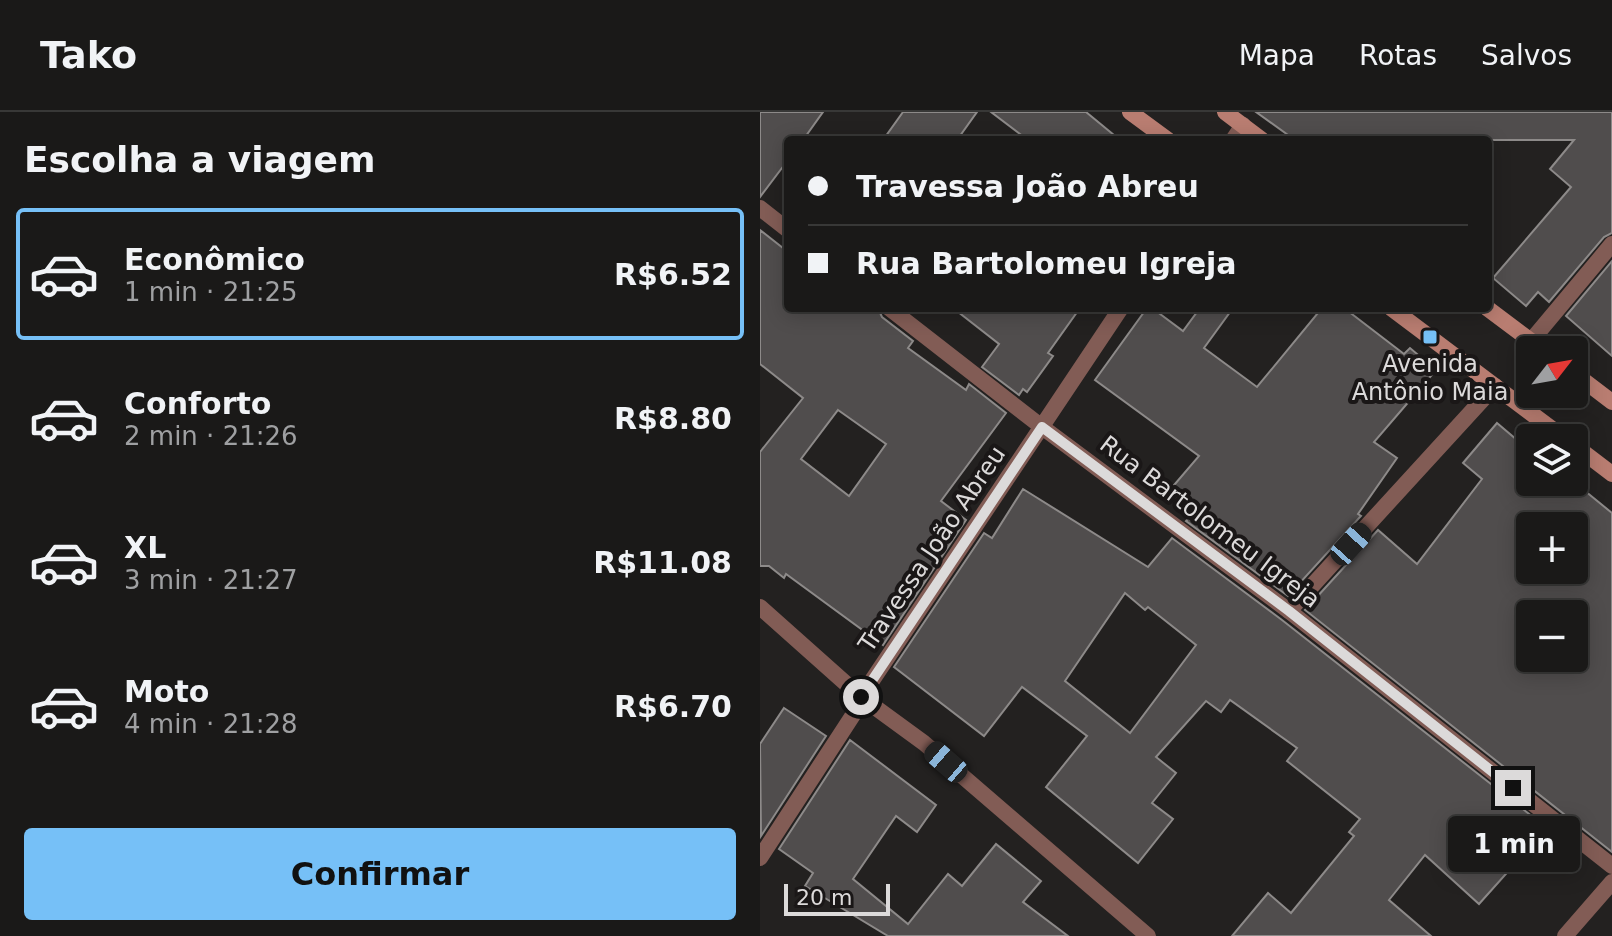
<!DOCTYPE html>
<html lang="pt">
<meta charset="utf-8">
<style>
body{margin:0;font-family:"DejaVu Sans",sans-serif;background:#272625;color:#f1f3f6;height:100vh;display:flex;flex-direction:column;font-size:30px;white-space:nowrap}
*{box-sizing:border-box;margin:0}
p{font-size:26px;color:#9fa0a2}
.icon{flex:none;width:44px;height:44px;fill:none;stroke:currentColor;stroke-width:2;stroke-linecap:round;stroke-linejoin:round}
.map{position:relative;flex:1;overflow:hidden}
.side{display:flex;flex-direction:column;background:#1a1918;width:760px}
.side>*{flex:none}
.guide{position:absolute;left:24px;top:24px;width:708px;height:176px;border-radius:8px;box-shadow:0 4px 20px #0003,0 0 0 2px #383837;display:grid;align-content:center;height:176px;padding:0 24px;background:#1a1918}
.needle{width:52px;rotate:59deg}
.controls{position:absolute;left:756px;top:224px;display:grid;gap:16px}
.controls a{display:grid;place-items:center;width:72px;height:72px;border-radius:8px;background:#1a1918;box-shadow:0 4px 20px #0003,0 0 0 2px #383837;font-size:40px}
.scale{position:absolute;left:24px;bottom:20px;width:106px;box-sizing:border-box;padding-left:8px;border:4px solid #dcdada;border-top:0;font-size:22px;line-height:28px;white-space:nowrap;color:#dcdada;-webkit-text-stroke:6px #1a1717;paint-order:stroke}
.end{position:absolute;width:36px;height:36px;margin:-18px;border:10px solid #dcdada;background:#111;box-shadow:0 0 0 4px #111}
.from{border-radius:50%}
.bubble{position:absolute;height:56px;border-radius:8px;background:#1a1918;box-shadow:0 4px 20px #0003,0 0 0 2px #383837;font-size:26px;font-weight:700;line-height:56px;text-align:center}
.car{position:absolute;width:24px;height:48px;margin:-24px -12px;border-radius:10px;box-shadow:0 0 6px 2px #0007;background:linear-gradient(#222 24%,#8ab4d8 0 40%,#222 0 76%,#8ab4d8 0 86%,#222 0)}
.guide b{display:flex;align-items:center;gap:28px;height:76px;font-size:30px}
.guide b+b{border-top:2px solid #383837}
.guide i{width:20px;height:20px;background:#f1f3f6}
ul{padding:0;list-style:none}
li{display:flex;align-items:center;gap:24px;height:132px;margin:0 16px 12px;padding:0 8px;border:4px solid transparent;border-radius:8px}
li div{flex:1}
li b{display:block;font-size:30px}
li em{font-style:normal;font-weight:700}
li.on{border-color:#76c0f7}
li>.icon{width:72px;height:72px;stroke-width:1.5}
h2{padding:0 24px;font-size:36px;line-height:96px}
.primary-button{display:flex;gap:16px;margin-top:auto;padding:16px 24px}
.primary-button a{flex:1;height:92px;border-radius:8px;background:#76c0f7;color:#111;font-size:32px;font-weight:700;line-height:92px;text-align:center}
header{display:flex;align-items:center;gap:48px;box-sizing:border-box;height:112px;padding:0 40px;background:#1a1918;border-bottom:2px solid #383837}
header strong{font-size:38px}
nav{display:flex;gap:44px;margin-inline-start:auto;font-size:28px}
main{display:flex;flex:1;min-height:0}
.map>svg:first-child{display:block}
.building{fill:#504d4d;stroke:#8d8a89;stroke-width:2;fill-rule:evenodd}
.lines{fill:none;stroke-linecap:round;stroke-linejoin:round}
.minor{stroke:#825c55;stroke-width:16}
.secondary{stroke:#b97d71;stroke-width:16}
.route{stroke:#dcdada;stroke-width:10}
.poi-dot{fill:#76c0f7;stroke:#1a1717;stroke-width:3}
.labels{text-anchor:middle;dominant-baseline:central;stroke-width:8;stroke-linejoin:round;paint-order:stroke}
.poi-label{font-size:24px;fill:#dcdada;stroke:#1a1717}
.street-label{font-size:24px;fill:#dcdada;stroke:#1a1717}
</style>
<header>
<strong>Tako</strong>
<nav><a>Mapa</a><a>Rotas</a><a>Salvos</a></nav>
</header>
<main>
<section class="side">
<h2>Escolha a viagem</h2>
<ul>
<li class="on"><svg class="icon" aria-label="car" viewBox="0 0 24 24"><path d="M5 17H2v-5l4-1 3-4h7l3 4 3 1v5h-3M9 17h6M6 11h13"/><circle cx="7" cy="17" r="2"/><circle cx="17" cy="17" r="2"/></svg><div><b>Econômico</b><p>1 min · 21:25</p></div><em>R$6.52</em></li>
<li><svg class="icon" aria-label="car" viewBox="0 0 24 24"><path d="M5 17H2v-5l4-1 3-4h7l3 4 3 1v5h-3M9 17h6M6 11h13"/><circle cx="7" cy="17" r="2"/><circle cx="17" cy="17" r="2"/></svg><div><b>Conforto</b><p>2 min · 21:26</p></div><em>R$8.80</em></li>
<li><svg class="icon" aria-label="car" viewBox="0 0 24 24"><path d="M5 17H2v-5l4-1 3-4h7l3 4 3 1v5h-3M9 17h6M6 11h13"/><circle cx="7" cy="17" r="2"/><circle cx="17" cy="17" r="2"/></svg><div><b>XL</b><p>3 min · 21:27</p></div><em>R$11.08</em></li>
<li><svg class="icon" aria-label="car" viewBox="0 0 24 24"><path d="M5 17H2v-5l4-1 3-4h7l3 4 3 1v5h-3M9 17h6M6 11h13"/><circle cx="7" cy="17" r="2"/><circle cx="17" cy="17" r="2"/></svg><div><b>Moto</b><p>4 min · 21:28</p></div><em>R$6.70</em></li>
</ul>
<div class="primary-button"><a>Confirmar</a></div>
</section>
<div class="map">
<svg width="852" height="824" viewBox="0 0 852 824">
<rect width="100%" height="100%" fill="#232120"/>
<g class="building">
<polygon points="0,0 63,0 43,28 28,28 28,48 0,85"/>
<polygon points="143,0 217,0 197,28 123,28"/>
<polygon points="231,0 326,0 360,28 268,28"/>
<polygon points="496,0 852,0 852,121 844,125 789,190 778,180 766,194 733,166 811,75 790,57 814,28 535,28"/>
<path d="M0,118L28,140V196H118L122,205L153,229L148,236L206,278L209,272L246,301L181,389L206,408L123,533L26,462L24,466L9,454H0V340L43,286L0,252ZM78,298L126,332L89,384L41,347Z"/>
<polygon points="852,149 852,244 806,204"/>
<polygon points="193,196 320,196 288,241 293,244 267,280 263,277 259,283 222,255 239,232"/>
<polygon points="387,196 392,196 423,219 440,196 473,196 444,236 497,275 562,196 584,196 644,242 650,236 676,258 614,330 637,346 598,402 601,404 528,484 426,409 433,401 409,379 439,344 335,268"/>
<path d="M737,311L770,339V370H814L852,401V740L545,498L618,418L657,452L722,367L703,351ZM770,414H814V458H770ZM770,502H814V546H770Z"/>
<path d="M263,377L388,455L412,426L522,508L787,716L719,792L665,743L629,788L671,824H472L508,781L531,801L594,724L589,720L600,707L527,649L537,636L470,588L461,600L446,589L396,645L416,661L392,691L413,707L378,751L286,675L327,624L262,575L224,624L134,555L224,421L232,426ZM365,481L385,498L388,495L436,533L370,621L305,569Z"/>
<polygon points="24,596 66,624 1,724 0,632"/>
<polygon points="90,628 176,693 157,720 136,704 93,767 148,812 188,762 202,774 236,732 281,769 263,790 308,824 128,824 45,774 53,761 19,737"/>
</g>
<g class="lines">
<g class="minor">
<polyline points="473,28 483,13"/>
<polyline points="0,96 28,118"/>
<polyline points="129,196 282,315 529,499 852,754"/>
<polyline points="771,229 852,132"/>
<polyline points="0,495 101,585 164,631 388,824"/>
<polyline points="529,499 735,274"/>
<polyline points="0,746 95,600 101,585 361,196"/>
<polyline points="805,824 852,770"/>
</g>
<g class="secondary">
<polyline points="370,0 408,28"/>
<polyline points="465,0 502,28"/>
<polyline points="631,196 804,326"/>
<polyline points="727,196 783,238"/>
<polyline points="814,261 852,290"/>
<polyline points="814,333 852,362"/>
</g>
</g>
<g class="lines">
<polyline class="route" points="101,585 282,315 529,499 753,676"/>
</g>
<rect class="poi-dot" x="662" y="217" width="16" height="16" rx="4"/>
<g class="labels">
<g class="poi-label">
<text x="670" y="252">Avenida<tspan x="670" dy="28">Antônio Maia</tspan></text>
</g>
<g class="street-label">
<text transform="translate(450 410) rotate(37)">Rua Bartolomeu Igreja</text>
<text transform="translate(172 437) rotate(-56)">Travessa João Abreu</text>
</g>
</g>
</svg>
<div class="controls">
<a><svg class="needle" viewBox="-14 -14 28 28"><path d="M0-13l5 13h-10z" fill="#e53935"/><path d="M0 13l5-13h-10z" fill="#9fa0a2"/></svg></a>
<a><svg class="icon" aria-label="layers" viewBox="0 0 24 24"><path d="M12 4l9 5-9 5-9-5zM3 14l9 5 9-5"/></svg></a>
<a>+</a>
<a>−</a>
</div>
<div class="scale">20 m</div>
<i class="end from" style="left:101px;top:585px"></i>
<i class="end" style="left:753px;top:676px"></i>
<div class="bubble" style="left:688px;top:704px;width:132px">1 min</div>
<i class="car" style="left:591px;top:432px;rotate:42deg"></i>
<i class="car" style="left:186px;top:650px;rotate:311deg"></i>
<div class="guide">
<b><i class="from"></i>Travessa João Abreu</b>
<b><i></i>Rua Bartolomeu Igreja</b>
</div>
</div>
</main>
